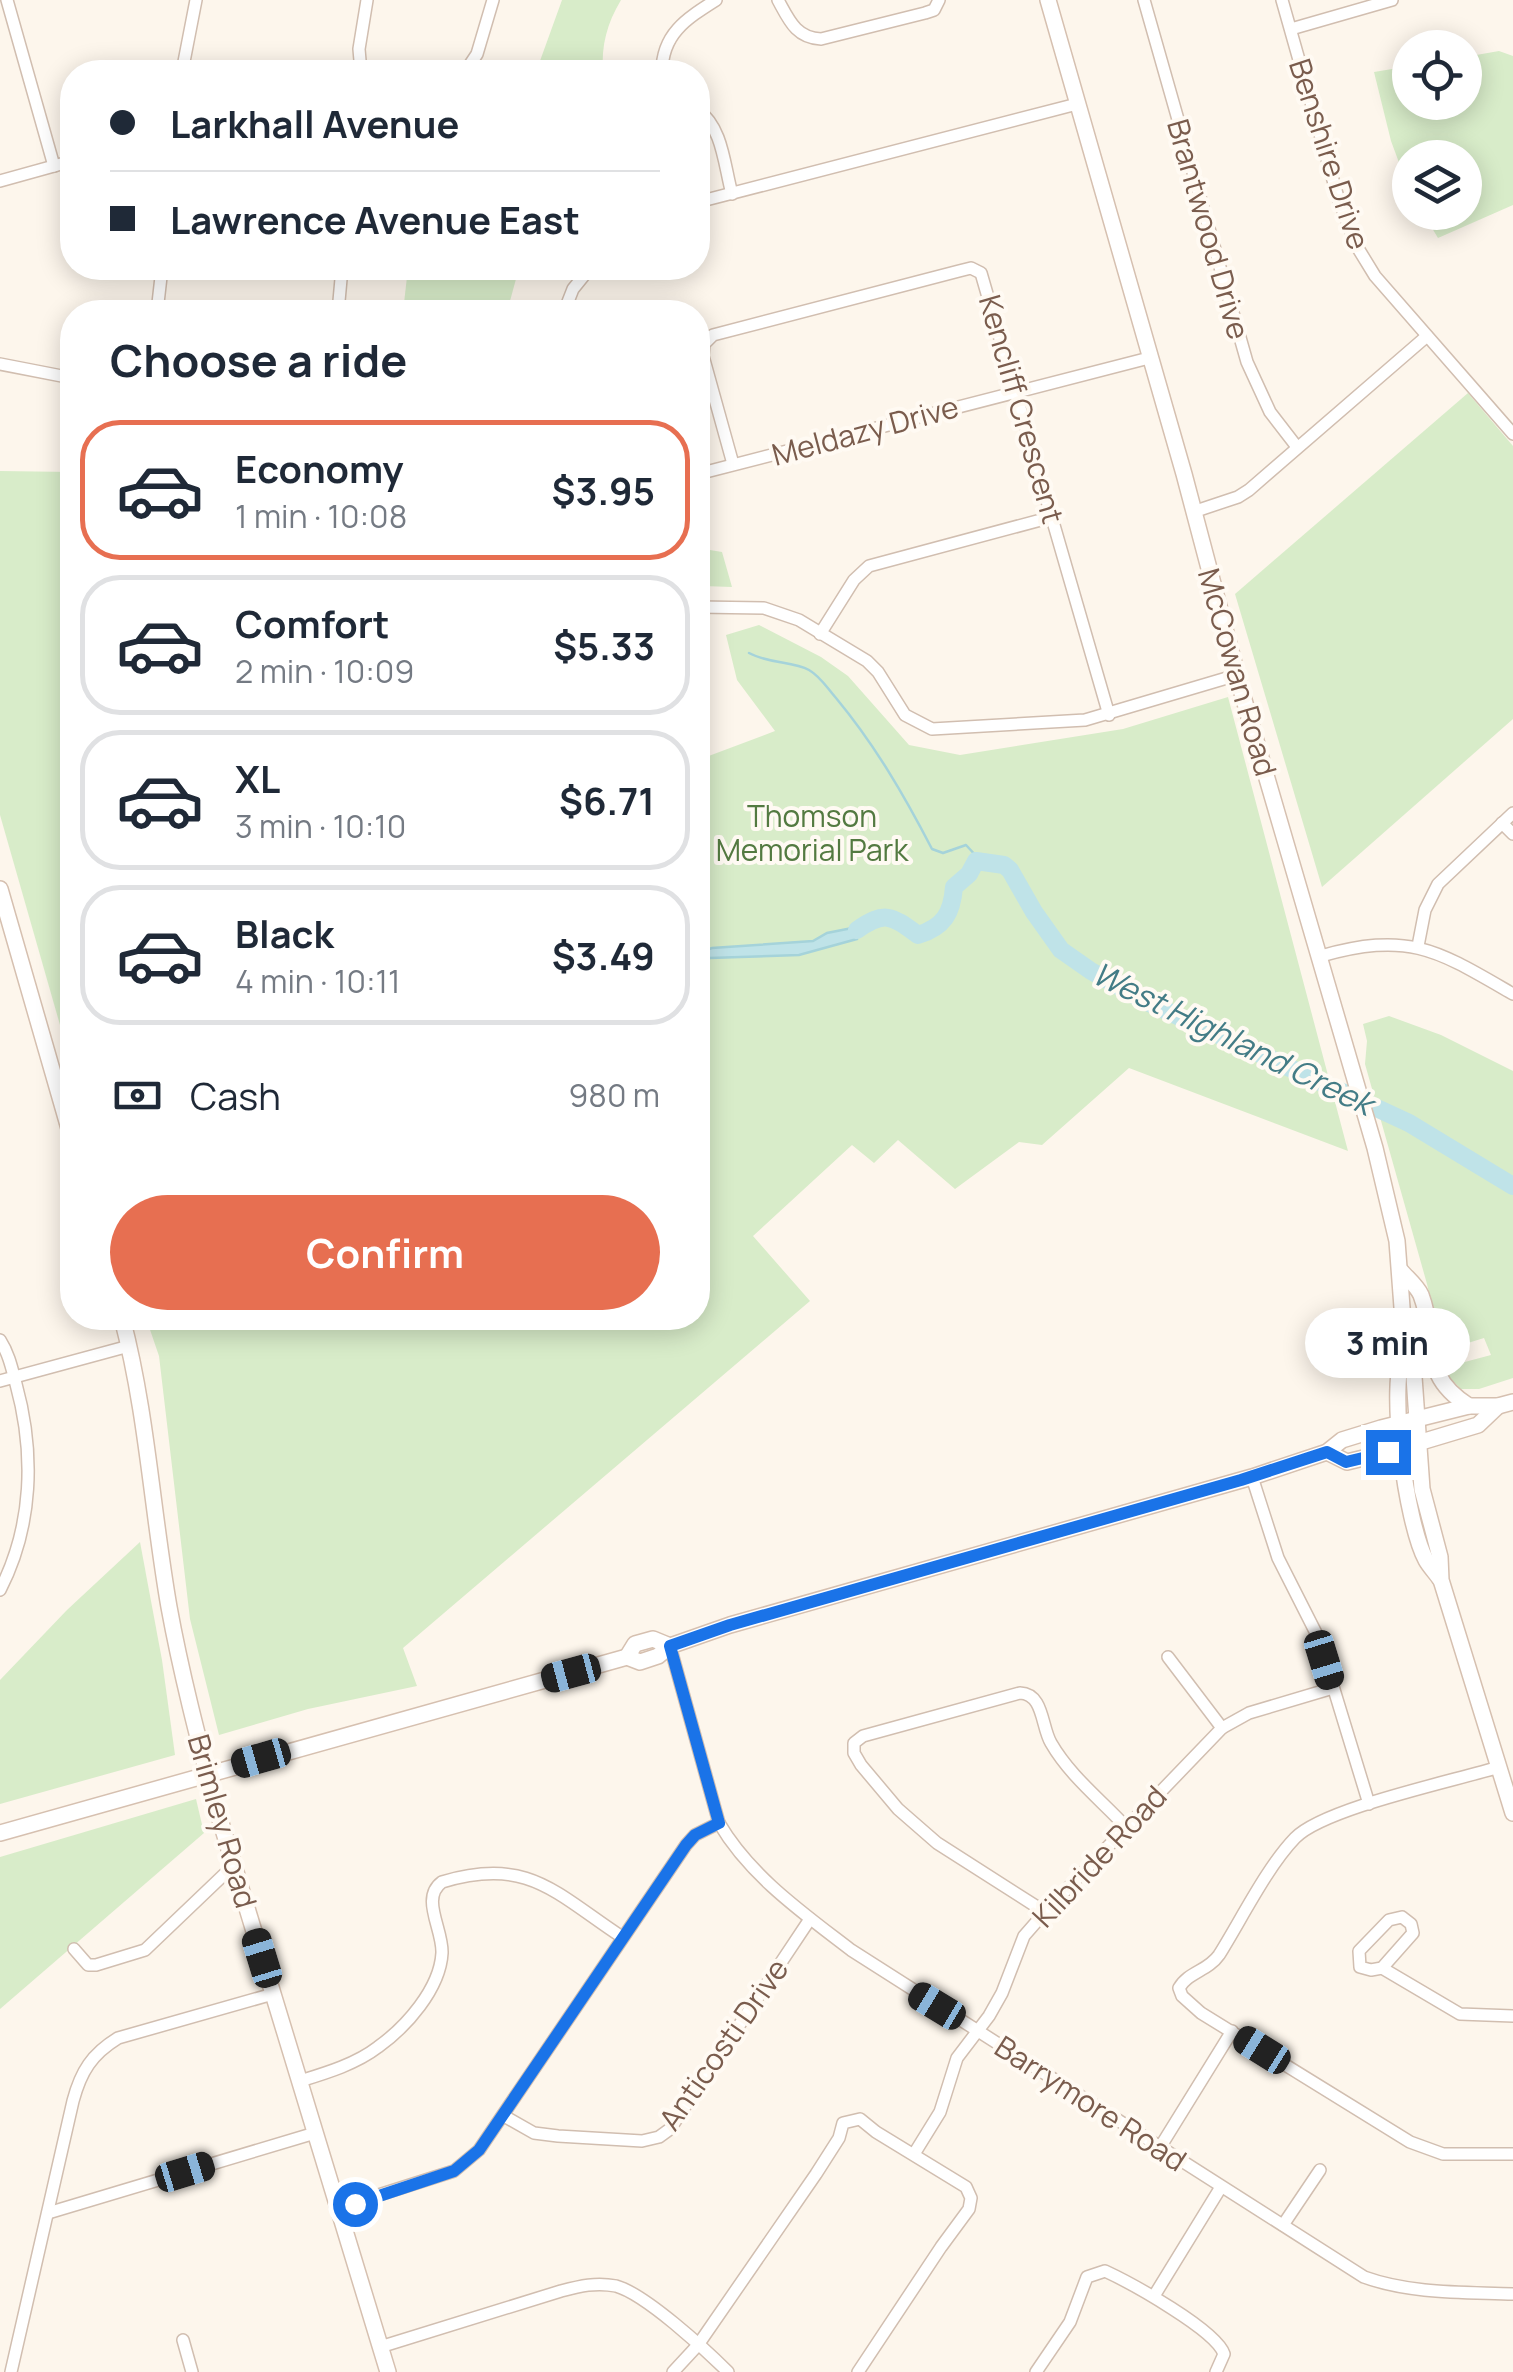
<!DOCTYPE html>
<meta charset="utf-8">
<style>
body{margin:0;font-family:Manrope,sans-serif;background:#f2f2f3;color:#1f2937;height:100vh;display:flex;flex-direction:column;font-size:38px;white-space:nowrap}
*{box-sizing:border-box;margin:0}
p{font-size:32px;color:#747a83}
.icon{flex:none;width:55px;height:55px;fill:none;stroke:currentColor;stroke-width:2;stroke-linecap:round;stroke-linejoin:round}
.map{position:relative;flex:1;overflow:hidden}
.sheet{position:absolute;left:60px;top:300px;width:650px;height:1030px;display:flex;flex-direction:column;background:#fff;border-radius:40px;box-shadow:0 5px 25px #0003}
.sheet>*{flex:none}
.guide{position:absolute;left:60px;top:60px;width:650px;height:220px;border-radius:40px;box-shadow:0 5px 25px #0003;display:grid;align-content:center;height:220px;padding:0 50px;background:#fff}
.fabs{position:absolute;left:1392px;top:30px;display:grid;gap:20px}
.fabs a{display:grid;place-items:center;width:90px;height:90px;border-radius:50%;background:#fff;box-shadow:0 5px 25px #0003;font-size:50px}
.end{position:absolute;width:45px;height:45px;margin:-22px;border:12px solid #1a73e8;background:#fff;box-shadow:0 0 0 5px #fff}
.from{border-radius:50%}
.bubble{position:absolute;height:70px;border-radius:35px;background:#fff;box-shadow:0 5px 25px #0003;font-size:32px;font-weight:700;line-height:70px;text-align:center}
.car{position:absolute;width:30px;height:60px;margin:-30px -15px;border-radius:12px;box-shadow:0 0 8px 2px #0007;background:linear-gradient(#222 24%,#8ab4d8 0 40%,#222 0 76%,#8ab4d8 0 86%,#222 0)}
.guide b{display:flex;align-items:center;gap:35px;height:95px;font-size:38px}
.guide b+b{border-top:2px solid #e0e1e3}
.guide i{width:25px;height:25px;background:#1f2937}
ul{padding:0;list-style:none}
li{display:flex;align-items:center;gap:30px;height:140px;margin:0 20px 15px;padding:0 30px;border:5px solid #e0e1e3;border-radius:40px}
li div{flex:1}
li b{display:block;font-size:38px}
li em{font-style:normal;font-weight:700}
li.on{border-color:#e76f51}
li>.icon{width:90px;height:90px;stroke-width:1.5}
h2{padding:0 50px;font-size:45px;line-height:120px}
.pay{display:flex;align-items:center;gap:25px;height:110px;padding:0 50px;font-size:38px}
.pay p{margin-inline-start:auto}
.primary-button{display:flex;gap:20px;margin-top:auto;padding:20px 50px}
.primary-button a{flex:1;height:115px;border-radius:60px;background:#e76f51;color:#fff;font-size:40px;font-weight:700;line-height:115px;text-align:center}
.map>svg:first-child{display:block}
.green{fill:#d8ecc9}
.water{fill:#bfe3e8;stroke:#a5d3da;stroke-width:2.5}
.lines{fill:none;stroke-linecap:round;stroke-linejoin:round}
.stream{stroke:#a5d3da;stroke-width:2.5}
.river{stroke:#bfe3e8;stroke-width:18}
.street-casing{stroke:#d1beb0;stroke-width:14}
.secondary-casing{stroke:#d6c0b0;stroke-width:18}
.street{stroke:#fff;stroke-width:11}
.secondary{stroke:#fff;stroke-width:15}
.route{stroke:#1a73e8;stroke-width:12}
.labels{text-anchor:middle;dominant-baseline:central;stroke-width:8;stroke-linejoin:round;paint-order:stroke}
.street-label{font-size:30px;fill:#7a5c4d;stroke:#fffaf3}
.park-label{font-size:30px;fill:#537a41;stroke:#fffaf3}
.water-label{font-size:32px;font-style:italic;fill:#437c86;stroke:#fffaf3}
</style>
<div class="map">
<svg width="1513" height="2372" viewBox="0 0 1513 2372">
<rect width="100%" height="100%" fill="#fdf6ec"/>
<g class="green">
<path d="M562,0H621C607,23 601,46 603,72H536Z"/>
<polygon points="1499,51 1513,56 1513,205 1438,238 1423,213 1465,212 1465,158 1410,158 1410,192 1391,141 1374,72 1410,66 1410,102 1465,102 1465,57"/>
<polygon points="408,268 519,268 507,312 403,312"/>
<polygon points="1468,393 1513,446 1513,719 1322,887 1235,594"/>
<polygon points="0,471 72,472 72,1067 0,815"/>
<polygon points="698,548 722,552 732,587 703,586 706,600 698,600"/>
<polygon points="759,625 821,657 848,676 909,745 960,755 1123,729 1228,697 1348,1151 1129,1068 1042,1145 1019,1142 955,1189 898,1140 874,1163 852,1145 753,1236 810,1301 403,1648 417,1686 308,1709 219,1735 190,1619 159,1356 146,1318 698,1318 698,760 775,731 737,680 726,635"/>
<polygon points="1389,1016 1441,1035 1513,1071 1513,1378 1479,1389 1461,1389 1450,1378 1446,1367 1491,1355 1484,1338 1442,1351 1427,1284 1365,1064 1367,1041 1363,1024"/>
<polygon points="140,1542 162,1660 175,1755 0,1804 0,1680 67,1610"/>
<polygon points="196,1799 204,1833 0,2009 0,1857"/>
</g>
<polygon class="water" points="857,927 857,939 799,955 710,958 698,961 698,953 712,948 813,941 827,933"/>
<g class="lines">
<path class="stream" d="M749,653C769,664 793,661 809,670C821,677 827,688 836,698C875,745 904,795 932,849L943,853L966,845L979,859"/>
<path class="river" d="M857,930C885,910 892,916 918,935C944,927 952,913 954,887L969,874L976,861L1004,865L1010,870L1034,912L1061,950L1091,971L1143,1000L1409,1123L1513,1186"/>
<defs>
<g id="street">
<polyline points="7,0 54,166"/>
<path d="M778,0C789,20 796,38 821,39L925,13L934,10L939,0"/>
<polyline points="1144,0 1247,362 1270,412 1297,447"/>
<polyline points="1282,0 1339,201 1356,245 1375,276 1513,434"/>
<polyline points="1291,29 1392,0"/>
<polyline points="182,72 196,0"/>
<polyline points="361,72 359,49 367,0"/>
<polyline points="465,72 477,54 493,0"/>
<path d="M662,72C662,34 686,19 716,0"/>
<path d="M698,110C723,128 724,165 732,194"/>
<polyline points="0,181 72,161"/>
<polyline points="698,202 1077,104"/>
<polyline points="157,312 162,268"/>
<polyline points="338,312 342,268"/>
<polyline points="564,312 573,289 590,268"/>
<polyline points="0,364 72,378"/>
<polyline points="733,464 703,356 704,344 713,335 959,271 971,268 981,273 1109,715"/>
<polyline points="698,474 1149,358"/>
<polyline points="1193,512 1238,497 1249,490 1427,336"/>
<polyline points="698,607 764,608 799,620 867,661 878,672 905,715 932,729 1085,720 1237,675"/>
<polyline points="820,634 854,580 869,566 1052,517"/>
<polyline points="1502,823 1513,834"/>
<polyline points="1418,946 1425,910 1438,884 1513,813"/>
<path d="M1321,956C1410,931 1437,950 1513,994"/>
<path d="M0,1340C9,1354 12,1369 16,1384C35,1453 33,1526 0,1590"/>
<polyline points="0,1381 129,1346"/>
<polyline points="1252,1477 1278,1558 1318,1637 1369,1804"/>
<path d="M670,1646L719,1823C750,1876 803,1913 851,1950L1364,2277C1411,2294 1464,2292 1513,2294"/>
<polyline points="1168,1657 1222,1728"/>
<path d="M1499,1767C1454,1781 1324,1808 1295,1838C1267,1867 1241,1920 1219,1955C1208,1971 1188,1972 1179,1988L1182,1996L1201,2013L1410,2142L1443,2154H1513"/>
<path d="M1045,1912L937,1843L898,1809L861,1765L854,1753V1743L863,1736L1020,1693C1044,1694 1041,1726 1051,1743C1070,1776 1101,1800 1126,1827"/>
<polyline points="74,1949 88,1965 96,1965 145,1950 234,1865"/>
<polyline points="1382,1968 1413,1933 1411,1924 1402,1917 1389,1920 1359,1951 1360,1967 1371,1970 1382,1968 1460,2014 1513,2016"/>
<path d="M300,2081C326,2073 356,2064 378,2047C406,2027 440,1989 442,1953C443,1929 420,1898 442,1882C528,1856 555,1893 622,1937"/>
<polyline points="504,2116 534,2133 558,2136 642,2141 659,2137 670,2129 810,1919"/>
<polyline points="1159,2149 1232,2031"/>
<polyline points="914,2154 940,2112 957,2058 989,2016 1002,1993 1024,1936 1045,1912 1222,1728 1249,1713 1333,1688"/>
<polyline points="338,2208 454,2171 479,2150 686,1845 695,1835 719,1823"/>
<polyline points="48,2213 315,2133"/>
<polyline points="1283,2225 1320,2170"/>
<polyline points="1154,2296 1221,2187"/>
<polyline points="183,2340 192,2372"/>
<path d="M380,2347L561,2291C580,2286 596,2282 616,2286C645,2294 705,2349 728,2372"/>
<path d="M11,2372L73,2101C81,2071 92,2054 118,2038L273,1994"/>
<polyline points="673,2372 698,2345 816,2174 839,2138 843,2123 860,2119 876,2132 966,2187 971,2198 969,2209 941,2247 858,2372"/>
<path d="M1036,2372L1070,2322L1087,2277L1105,2271C1131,2283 1216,2330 1224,2354L1216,2372"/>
</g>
<g id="secondary">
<polyline points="1048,0 1184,474 1242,693 1375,1148 1397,1241 1405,1347 1413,1363 1422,1489 1440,1557 1441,1580 1513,1813"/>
<polyline points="0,889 72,1139"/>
<path d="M1401,1271C1407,1278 1417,1286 1421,1295C1439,1342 1418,1374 1469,1406"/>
<path d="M122,1318C147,1413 152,1510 169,1607C181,1673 198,1738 215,1803L388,2372"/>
<path d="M1405,1347C1387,1384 1406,1523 1426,1560C1430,1567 1436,1573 1440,1579"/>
<polyline points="1327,1452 1347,1462 1388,1452 1478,1425 1498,1406"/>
<polyline points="627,1657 635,1644 653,1639 670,1646"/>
<polyline points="0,1833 627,1657 640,1662 658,1656 670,1646 730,1625 1252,1477 1327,1452 1342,1440 1381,1428 1469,1406 1498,1406 1513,1402"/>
</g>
</defs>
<use href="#street" class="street-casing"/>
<use href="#secondary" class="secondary-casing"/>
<use href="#street" class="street"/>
<use href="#secondary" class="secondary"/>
</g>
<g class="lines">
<polyline class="route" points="355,2204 454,2171 479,2150 686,1845 695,1835 719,1823 670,1646 730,1625 1241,1480 1327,1452 1346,1462 1388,1452"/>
</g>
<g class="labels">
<g class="street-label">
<text transform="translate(1330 154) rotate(72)">Benshire Drive</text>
<text transform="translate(1209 229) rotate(74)">Brantwood Drive</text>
<text transform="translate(1022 409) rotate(74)">Kencliff Crescent</text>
<text transform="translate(865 430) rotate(-15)">Meldazy Drive</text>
<text transform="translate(1238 672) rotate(74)">McCowan Road</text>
<text transform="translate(223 1821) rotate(74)">Brimley Road</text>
<text transform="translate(1099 1856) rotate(-47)">Kilbride Road</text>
<text transform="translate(723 2044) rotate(-55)">Anticosti Drive</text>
<text transform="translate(1091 2103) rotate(33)">Barrymore Road</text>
</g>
<g class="park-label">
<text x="812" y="815">Thomson<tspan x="812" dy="34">Memorial Park</tspan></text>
</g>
<g class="water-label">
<text transform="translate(1233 1038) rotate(26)">West Highland Creek</text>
</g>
</g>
</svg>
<div class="fabs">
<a><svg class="icon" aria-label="locate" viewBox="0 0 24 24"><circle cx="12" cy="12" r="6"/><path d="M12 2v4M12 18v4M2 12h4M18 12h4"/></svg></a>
<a><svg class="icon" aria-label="layers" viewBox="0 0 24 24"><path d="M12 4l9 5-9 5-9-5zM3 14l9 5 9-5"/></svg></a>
</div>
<i class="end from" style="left:355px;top:2204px"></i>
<i class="end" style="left:1388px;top:1452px"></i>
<div class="bubble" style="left:1305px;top:1308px;width:165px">3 min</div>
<i class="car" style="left:1324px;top:1660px;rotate:163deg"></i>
<i class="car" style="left:571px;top:1673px;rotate:255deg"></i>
<i class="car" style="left:261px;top:1758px;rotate:254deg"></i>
<i class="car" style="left:262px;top:1958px;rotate:343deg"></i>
<i class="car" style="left:937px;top:2006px;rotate:301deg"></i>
<i class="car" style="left:1262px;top:2050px;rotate:302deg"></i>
<i class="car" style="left:185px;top:2172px;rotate:73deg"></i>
<div class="guide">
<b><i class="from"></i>Larkhall Avenue</b>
<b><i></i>Lawrence Avenue East</b>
</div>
<section class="sheet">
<h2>Choose a ride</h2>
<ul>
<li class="on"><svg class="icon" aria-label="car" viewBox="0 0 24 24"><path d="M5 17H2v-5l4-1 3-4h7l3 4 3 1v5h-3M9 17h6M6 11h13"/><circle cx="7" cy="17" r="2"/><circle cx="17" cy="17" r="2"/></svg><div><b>Economy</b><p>1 min · 10:08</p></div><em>$3.95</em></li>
<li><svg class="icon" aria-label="car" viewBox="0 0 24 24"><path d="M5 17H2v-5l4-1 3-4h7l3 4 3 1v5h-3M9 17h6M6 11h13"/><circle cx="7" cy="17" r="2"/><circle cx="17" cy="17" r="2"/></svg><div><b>Comfort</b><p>2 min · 10:09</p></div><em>$5.33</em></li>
<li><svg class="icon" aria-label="car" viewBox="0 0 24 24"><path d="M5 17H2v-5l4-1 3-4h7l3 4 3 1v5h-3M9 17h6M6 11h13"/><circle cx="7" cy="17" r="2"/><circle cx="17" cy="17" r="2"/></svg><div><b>XL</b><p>3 min · 10:10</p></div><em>$6.71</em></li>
<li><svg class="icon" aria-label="car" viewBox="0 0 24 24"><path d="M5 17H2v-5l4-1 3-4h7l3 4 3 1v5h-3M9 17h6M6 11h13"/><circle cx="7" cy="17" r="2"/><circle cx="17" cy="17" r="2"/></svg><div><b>Black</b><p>4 min · 10:11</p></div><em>$3.49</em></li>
</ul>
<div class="pay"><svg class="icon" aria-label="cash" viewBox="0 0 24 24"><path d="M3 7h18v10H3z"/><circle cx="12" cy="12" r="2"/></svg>Cash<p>980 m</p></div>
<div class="primary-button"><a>Confirm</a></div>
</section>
</div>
